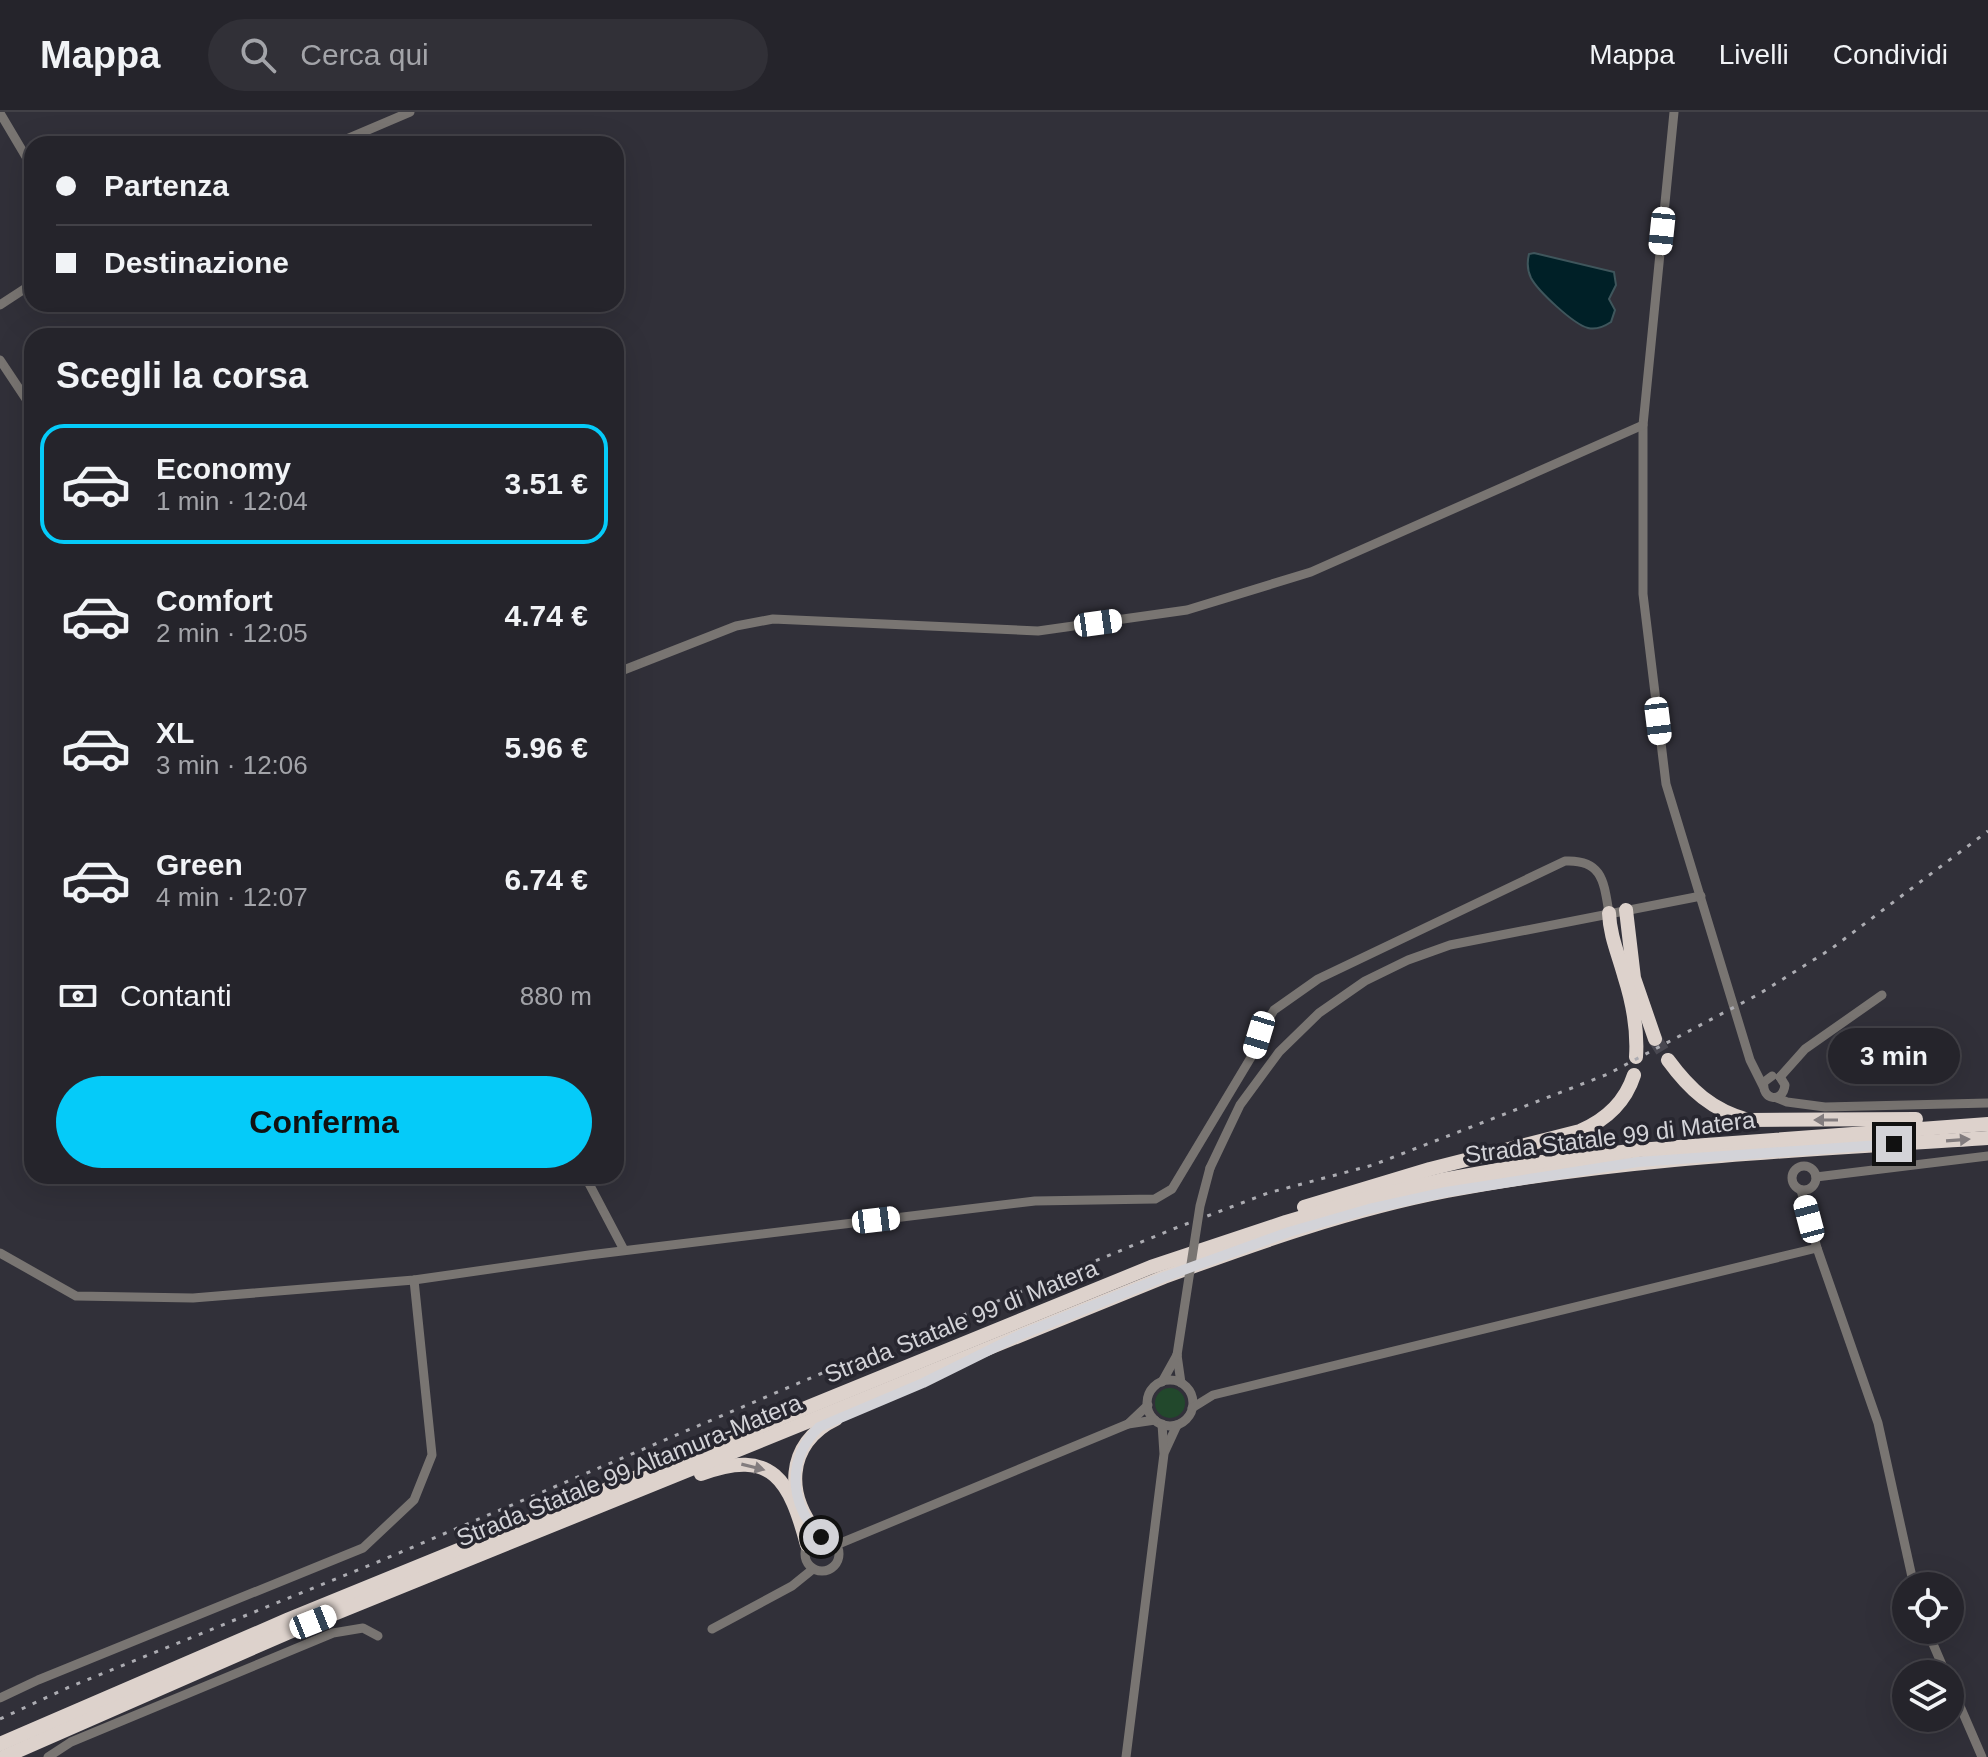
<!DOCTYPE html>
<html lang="it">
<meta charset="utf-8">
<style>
body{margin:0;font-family:Arial,sans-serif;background:#313037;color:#f1f3f6;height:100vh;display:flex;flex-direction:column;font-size:30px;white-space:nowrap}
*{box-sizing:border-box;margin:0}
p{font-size:26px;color:#a3a4a9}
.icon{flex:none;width:44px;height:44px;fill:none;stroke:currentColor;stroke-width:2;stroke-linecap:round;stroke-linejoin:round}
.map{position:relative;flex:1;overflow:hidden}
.side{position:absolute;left:24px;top:216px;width:600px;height:856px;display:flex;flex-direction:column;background:#25242b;border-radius:24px;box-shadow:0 8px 32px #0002,0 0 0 2px #424147}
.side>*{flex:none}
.guide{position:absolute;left:24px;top:24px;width:600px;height:176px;border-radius:24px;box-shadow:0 8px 32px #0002,0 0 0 2px #424147;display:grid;align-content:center;height:176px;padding:0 32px;background:#25242b}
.buttons{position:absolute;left:1892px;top:1460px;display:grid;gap:16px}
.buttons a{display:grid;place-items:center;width:72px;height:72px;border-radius:50%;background:#25242b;box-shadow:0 8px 32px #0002,0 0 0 2px #424147;font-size:40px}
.end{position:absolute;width:36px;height:36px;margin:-18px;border:10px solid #d3d3d8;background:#111;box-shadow:0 0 0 4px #111}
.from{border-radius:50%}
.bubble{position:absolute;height:56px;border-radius:28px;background:#25242b;box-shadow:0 8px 32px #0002,0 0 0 2px #424147;font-size:26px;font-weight:800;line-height:56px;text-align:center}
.car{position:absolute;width:24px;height:48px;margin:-24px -12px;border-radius:10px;box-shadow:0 0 6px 2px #0007;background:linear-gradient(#fff 24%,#345 0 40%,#fff 0 76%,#345 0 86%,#fff 0)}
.guide b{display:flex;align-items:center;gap:28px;height:76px;font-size:30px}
.guide b+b{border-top:2px solid #424147}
.guide i{width:20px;height:20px;background:#f1f3f6}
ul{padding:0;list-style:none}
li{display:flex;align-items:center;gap:24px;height:120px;margin:0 16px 12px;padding:0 16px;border:4px solid transparent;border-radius:24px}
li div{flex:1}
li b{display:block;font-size:30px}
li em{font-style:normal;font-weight:800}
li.current{border-color:#05cbf9}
li>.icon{width:72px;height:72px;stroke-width:1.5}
h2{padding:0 32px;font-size:36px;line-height:96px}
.pay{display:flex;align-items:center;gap:20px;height:88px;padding:0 32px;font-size:30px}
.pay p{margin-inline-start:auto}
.primary-button{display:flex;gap:16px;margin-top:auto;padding:16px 32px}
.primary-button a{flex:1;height:92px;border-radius:48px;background:#05cbf9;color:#111;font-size:32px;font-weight:800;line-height:92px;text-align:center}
header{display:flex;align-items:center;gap:48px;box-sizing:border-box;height:112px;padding:0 40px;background:#25242b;border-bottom:2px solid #424147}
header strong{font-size:38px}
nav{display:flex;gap:44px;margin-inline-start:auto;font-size:28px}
.search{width:560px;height:72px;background:#313037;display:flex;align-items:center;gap:20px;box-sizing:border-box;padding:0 28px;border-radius:44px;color:#a3a4a9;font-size:30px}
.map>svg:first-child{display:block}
.green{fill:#22482c}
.water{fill:#002027;stroke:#3f565c;stroke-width:2}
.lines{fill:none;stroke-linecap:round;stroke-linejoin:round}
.highway-tunnel{stroke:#494851;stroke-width:14;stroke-dasharray:14 7;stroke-linecap:butt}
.minor{stroke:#797572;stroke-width:9}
.highway{stroke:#ddd2cc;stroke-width:14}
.rail{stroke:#acacb2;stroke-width:3;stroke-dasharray:4 8;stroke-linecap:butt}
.minor-bridge{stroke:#797572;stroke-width:9}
.oneway{fill:#827c7e}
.route{stroke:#d3d3d8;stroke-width:10}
.labels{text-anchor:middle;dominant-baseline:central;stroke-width:7;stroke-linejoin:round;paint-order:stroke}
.street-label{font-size:24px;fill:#d3d3d8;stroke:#27262f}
</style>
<header>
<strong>Mappa</strong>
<div class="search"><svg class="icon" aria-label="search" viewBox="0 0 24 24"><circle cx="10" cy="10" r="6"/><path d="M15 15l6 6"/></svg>Cerca qui</div>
<nav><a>Mappa</a><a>Livelli</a><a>Condividi</a></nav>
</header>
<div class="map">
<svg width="1988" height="1645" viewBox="0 0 1988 1645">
<rect width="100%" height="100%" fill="#313039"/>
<circle class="green" cx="1170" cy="1291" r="15"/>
<path class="water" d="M1534,141L1614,160L1616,173L1609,187L1615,198L1611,210C1605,214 1596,218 1588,216C1573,212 1538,179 1531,166C1527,158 1527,150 1529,142Z"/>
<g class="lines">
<polyline class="highway-tunnel" points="1655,927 1668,948"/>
<g class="minor">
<polyline points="1674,0 1643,313 1643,482 1666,672 1750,948 1763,974"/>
<polyline points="0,1 32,55"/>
<polyline points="335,32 410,0"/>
<polyline points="0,193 32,172"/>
<polyline points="0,248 32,296"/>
<polyline points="616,561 736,514 773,507 1038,519 1187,498 1311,460 1643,313"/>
<path d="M1772,964L1764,970C1761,988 1783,992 1785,973L1780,965"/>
<polyline points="1780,965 1805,937 1882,883"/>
<polyline points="1777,986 1787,990 1825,995 1988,991"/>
<circle cx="1804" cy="1066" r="12"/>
<polyline points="1210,1056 1240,993 1279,940 1319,901 1365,869 1408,848 1450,833 1701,784"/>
<polyline points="585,1064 624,1138"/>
<polyline points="1816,1065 1988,1044"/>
<polyline points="1801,1078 1817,1136 1878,1311 1914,1474"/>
<path d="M0,1141L76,1184L193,1186L414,1168L589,1143L1035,1089L1155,1087L1172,1077L1253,942L1259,923L1274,898L1318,867L1565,749C1603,747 1604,771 1609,801"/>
<polyline points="1177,1243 1181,1271"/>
<circle cx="1170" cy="1291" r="23"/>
<polyline points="1162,1270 1177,1243"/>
<polyline points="1192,1296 1213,1283 1817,1136"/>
<polyline points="1128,1312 1148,1293"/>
<polyline points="1165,1339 1177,1313"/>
<circle cx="822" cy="1442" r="17"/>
<polyline points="836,1433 1104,1322 1128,1312 1155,1308"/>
<polyline points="712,1517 792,1474 813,1457"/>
<polyline points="1927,1518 1946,1562"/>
<polyline points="1950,1571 1982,1645"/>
<polyline points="0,1586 38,1568 363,1436 414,1388 432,1343 414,1168"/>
<polyline points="48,1645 71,1630 333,1521 363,1516 378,1524"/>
<polyline points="1126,1645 1164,1342 1162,1312"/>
</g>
<g class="highway">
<polyline points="1626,798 1634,866 1655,927"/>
<path d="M1609,801C1610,824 1618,841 1624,863C1633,891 1638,916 1636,945"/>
<path d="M1668,948C1690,978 1712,998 1748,1008L1916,1007"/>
<path d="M1304,1095L1430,1057L1580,1019C1606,1008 1625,991 1634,963"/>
<path d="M701,1362C773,1335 790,1369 807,1433"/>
<path d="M821,1425C784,1387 785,1331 836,1307"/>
<polyline points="0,1632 287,1508 1151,1155 1286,1110 1364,1087 1442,1068 1542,1050 1638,1038 1988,1012"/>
<path d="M4,1645L287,1521L1164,1165C1257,1131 1349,1098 1447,1079C1625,1045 1807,1038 1988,1026"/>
</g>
<polyline class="rail" points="0,1607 67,1576 380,1449 820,1262 1173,1117 1268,1081 1373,1053 1608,962 1759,882 1831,837 1988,719"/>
<polyline class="minor-bridge" points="1177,1243 1200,1094 1210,1056"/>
</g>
<defs><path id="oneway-solid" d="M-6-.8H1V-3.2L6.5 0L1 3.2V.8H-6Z" transform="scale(2)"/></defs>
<g class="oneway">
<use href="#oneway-solid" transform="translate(1826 1008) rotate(180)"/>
<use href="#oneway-solid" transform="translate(1958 1028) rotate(-4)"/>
<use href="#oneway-solid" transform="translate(753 1355) rotate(14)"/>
</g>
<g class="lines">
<path class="route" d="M821,1425C789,1392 786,1348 819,1315L923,1271L1020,1223L1164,1165L1289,1120L1369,1097L1446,1080L1638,1050L1894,1032"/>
</g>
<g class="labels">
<g class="street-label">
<text transform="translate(1610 1025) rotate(-7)">Strada Statale 99 di Matera</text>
<text transform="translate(961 1209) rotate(-22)">Strada Statale 99 di Matera</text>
<text transform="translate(629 1358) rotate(-22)">Strada Statale 99 Altamura-Matera</text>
</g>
</g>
</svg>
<div class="buttons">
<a><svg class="icon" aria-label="locate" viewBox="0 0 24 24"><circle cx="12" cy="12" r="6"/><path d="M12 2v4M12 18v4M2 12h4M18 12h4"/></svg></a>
<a><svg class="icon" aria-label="layers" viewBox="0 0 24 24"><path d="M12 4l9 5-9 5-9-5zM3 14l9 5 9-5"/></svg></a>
</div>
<i class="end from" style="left:821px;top:1425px"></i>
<i class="end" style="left:1894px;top:1032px"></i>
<div class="bubble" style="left:1828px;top:916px;width:132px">3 min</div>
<i class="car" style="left:1662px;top:119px;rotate:186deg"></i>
<i class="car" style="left:1098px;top:511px;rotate:82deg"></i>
<i class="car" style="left:1658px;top:609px;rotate:173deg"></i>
<i class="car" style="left:1259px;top:923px;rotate:197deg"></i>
<i class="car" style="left:1809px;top:1107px;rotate:345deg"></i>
<i class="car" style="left:876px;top:1108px;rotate:83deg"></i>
<i class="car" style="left:313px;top:1510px;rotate:68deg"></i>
<div class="guide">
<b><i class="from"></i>Partenza</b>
<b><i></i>Destinazione</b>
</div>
<section class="side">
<h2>Scegli la corsa</h2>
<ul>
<li class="current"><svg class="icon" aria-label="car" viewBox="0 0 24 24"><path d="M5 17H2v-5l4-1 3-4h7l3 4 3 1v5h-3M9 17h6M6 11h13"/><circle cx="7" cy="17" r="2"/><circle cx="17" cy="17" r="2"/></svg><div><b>Economy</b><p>1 min · 12:04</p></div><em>3.51 €</em></li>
<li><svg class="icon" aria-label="car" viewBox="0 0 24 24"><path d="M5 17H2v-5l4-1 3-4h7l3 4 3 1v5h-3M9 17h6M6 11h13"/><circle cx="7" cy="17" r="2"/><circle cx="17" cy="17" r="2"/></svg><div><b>Comfort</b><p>2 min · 12:05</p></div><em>4.74 €</em></li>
<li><svg class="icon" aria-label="car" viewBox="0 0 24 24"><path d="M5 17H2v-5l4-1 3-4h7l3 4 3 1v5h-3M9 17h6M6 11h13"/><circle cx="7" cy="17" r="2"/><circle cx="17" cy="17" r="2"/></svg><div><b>XL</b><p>3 min · 12:06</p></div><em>5.96 €</em></li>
<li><svg class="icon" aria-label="car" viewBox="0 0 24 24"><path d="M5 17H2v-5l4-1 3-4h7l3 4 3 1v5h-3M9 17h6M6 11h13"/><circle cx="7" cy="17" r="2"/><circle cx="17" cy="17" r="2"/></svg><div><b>Green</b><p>4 min · 12:07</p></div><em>6.74 €</em></li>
</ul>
<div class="pay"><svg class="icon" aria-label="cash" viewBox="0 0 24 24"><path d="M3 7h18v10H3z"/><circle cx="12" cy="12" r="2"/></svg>Contanti<p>880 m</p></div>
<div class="primary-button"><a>Conferma</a></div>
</section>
</div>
